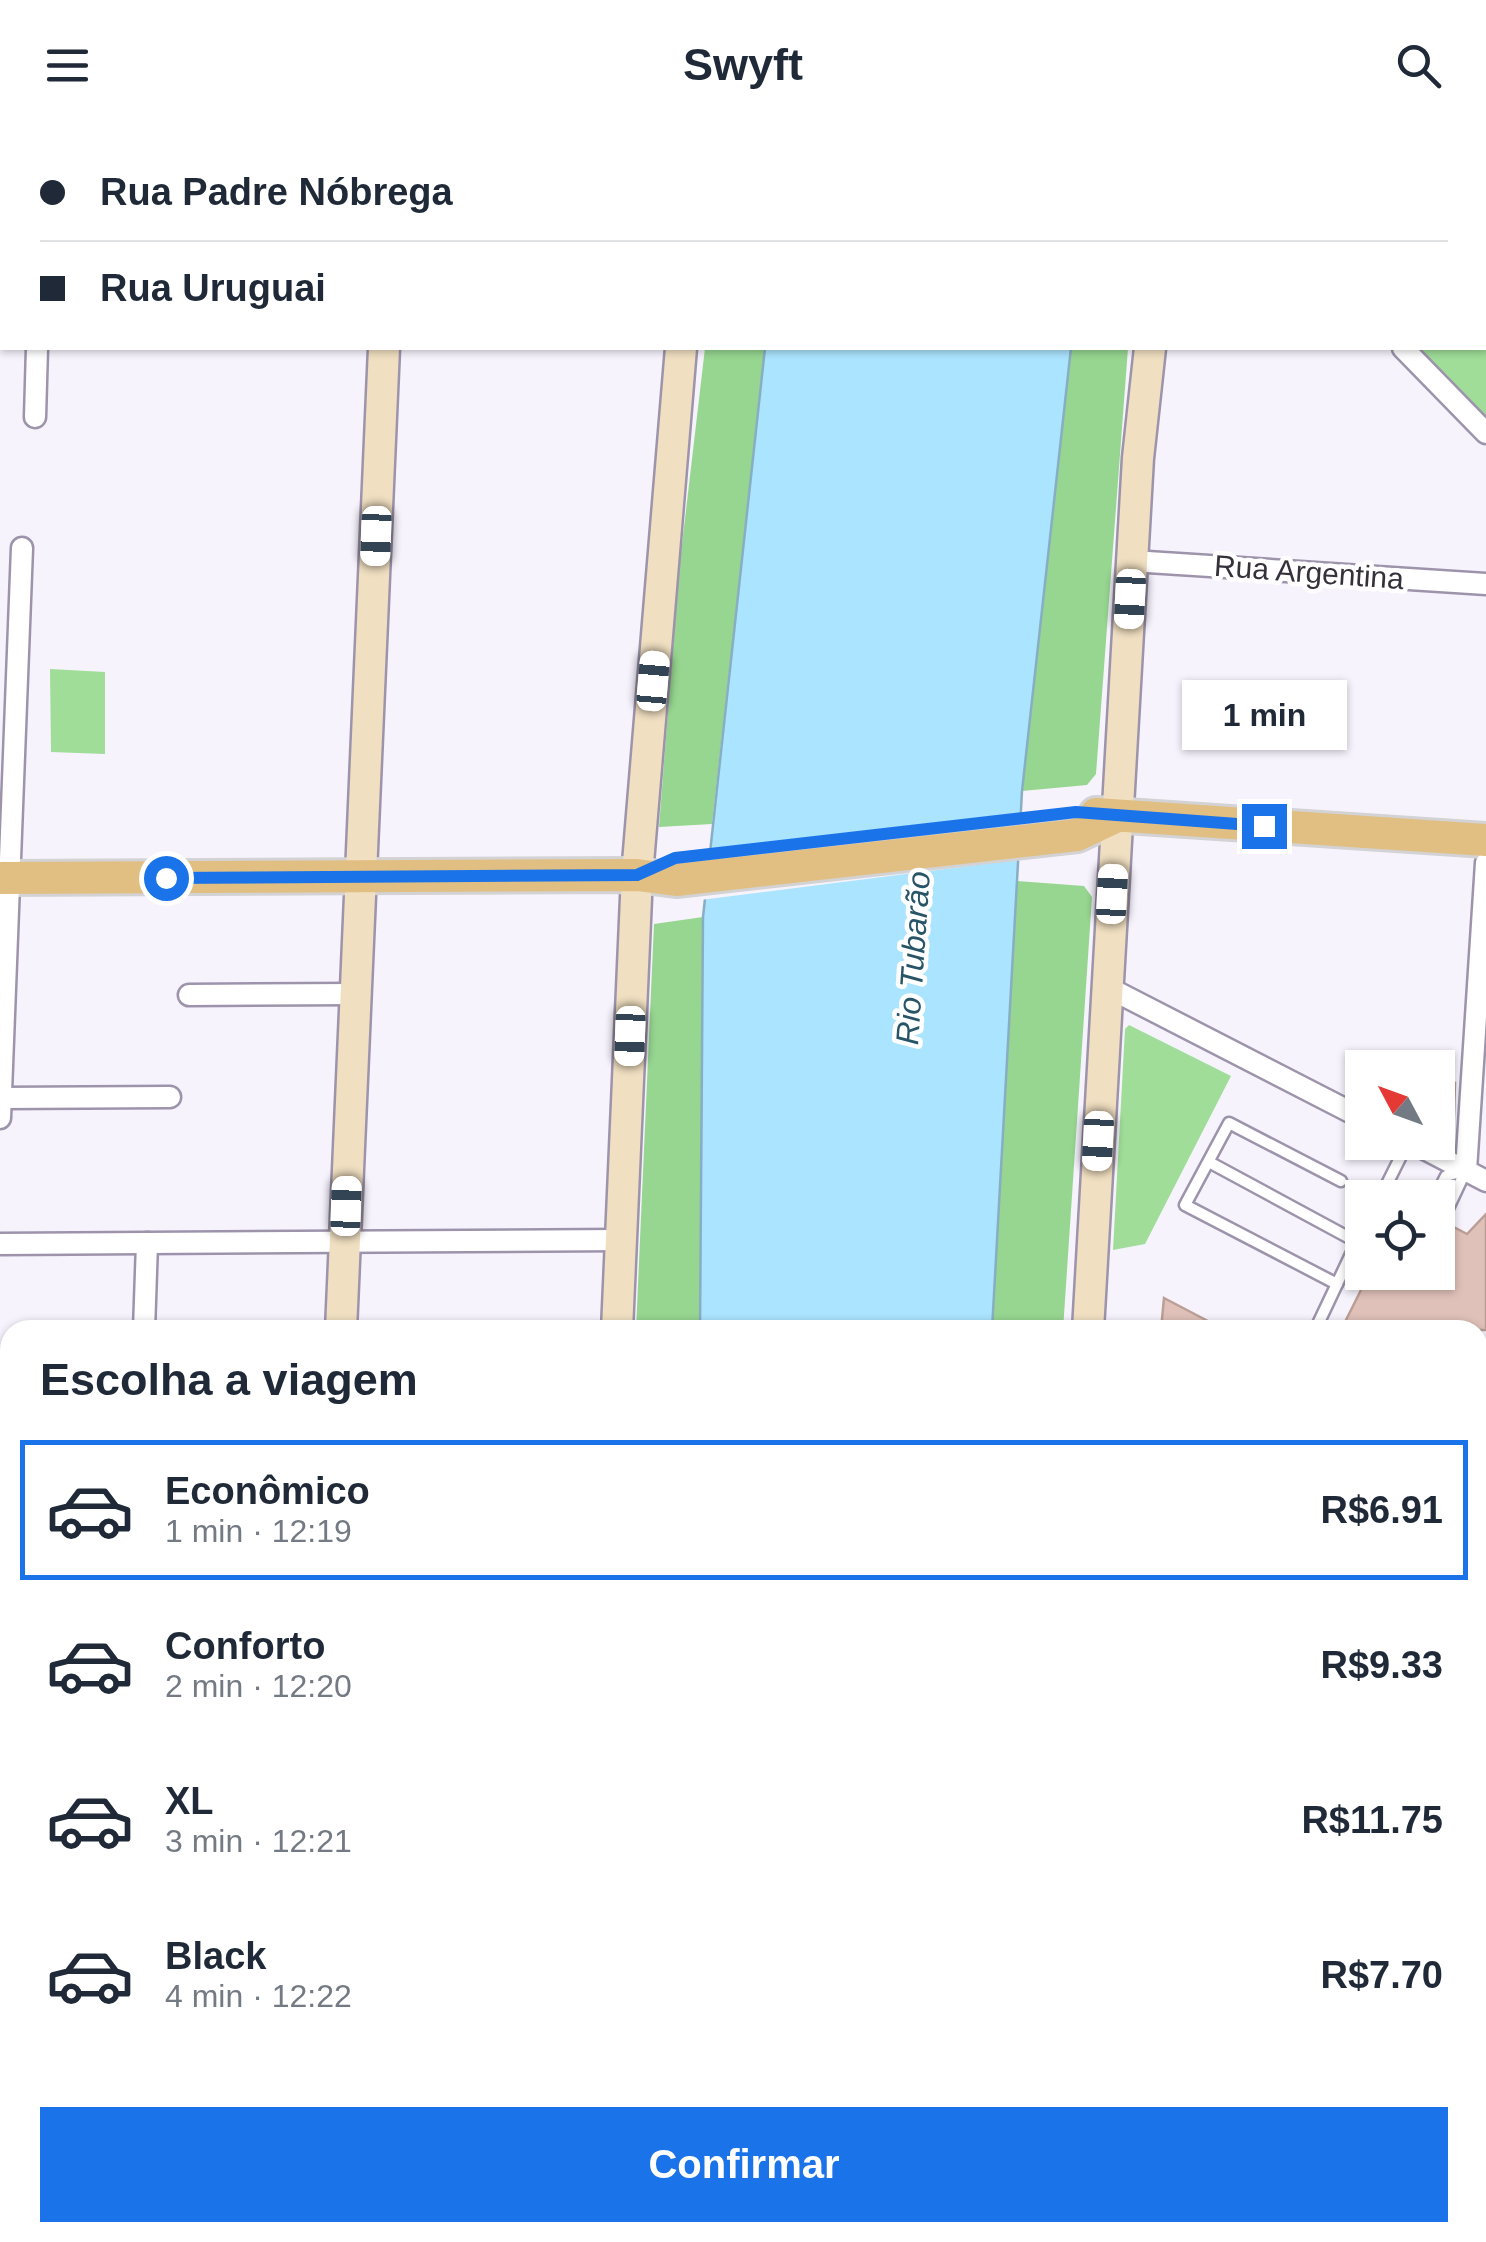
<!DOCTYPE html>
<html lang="pt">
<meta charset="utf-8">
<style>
body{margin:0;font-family:Helvetica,sans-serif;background:#f2f2f3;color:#1f2937;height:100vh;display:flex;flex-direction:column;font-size:38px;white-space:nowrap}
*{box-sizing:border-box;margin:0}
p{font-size:32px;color:#747a83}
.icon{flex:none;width:55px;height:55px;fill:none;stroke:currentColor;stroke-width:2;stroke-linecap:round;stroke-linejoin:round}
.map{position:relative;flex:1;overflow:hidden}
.sheet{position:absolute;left:0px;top:1190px;width:1488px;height:922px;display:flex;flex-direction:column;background:#fff;border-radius:30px 30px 0 0;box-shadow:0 2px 8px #0004}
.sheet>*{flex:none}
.banner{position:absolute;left:0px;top:0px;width:1488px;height:220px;box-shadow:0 2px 8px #0004;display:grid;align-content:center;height:220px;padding:0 40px;background:#fff}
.needle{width:65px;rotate:311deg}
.fabs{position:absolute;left:1345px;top:920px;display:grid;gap:20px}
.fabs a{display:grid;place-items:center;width:110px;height:110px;border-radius:0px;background:#fff;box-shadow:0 2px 8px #0004;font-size:50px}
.end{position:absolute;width:45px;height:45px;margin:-22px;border:12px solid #1a73e8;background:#fff;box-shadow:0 0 0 5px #fff}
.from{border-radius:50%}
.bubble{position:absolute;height:70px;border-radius:0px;background:#fff;box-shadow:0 2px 8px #0004;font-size:32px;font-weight:700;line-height:70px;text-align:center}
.car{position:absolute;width:30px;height:60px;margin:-30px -15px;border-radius:12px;box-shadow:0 0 8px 2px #0007;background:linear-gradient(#fff 24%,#345 0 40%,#fff 0 76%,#345 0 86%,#fff 0)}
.banner b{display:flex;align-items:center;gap:35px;height:95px;font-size:38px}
.banner b+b{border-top:2px solid #e0e1e3}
.banner i{width:25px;height:25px;background:#1f2937}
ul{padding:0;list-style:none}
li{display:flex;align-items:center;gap:30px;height:140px;margin:0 20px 15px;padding:0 20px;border:5px solid transparent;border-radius:0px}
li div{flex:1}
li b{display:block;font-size:38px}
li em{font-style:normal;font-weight:700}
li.active{border-color:#1a73e8}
li>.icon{width:90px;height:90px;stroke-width:1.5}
h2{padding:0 40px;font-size:45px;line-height:120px}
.cta{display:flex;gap:20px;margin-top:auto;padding:20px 40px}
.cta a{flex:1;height:115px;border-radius:0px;background:#1a73e8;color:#fff;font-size:40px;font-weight:700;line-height:115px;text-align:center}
header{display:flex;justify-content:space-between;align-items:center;height:130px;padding:0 40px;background:#fff;font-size:45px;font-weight:700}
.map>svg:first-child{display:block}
.green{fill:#9fdd98}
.forest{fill:#96d690}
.water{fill:#abe4ff;stroke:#88aec4;stroke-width:2.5}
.pier{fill:#f7f3fd}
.building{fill:#dfc1b9;stroke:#bb9e96;stroke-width:2.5}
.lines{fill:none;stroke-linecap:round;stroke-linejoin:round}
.lane-casing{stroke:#9d94ac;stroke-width:15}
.street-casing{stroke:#9d94ac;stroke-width:25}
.secondary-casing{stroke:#9d94ac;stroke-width:35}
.primary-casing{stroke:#d3d2d4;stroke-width:38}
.lane{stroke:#fff;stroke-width:10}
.street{stroke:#fff;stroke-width:20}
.secondary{stroke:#f0dfc1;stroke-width:30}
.primary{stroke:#e1bf83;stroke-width:32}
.route{stroke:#1a73e8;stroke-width:12}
.labels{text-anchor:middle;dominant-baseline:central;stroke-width:9;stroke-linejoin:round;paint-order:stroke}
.street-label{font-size:30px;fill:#35313b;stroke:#fff}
.water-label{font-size:32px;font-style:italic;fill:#285467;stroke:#fff}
</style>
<header><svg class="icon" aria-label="menu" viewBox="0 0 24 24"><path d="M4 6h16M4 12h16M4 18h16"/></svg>Swyft<svg class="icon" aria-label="search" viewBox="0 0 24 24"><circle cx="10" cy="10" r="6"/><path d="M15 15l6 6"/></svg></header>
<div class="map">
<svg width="1486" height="2112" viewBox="0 0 1486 2112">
<rect width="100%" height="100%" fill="#f7f3fd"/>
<g class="green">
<polygon points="1486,6 1486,295 1412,218 1485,218"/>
<polygon points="50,539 105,542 105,624 51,622"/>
<polygon points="1129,895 1231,946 1145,1114 1113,1120 1125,899"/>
</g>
<g class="forest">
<polygon points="705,218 765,218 712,694 659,697 679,440"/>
<polygon points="1071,218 1128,218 1096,644 1087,655 1022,661"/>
<polygon points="1017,751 1084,756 1092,767 1063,1200 992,1200"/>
<polygon points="703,787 700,1200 636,1200 654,794"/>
<polygon points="597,2103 638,2103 637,2112 597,2112"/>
<rect x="962" y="2103" width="58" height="9"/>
</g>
<g class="water">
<polygon points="780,0 1096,0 780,2"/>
<polygon points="765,218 1071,218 1022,661 992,1200 700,1200 703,787"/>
<polygon points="638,2102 962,2102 962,2112 637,2112"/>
</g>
<polygon class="pier" points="1026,682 1023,729 700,770 705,719"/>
<g class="building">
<polygon points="1438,952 1455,953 1454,986 1438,986"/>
<polygon points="1486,1084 1486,1200 1341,1200 1370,1142 1438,1142 1438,1098 1450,1095 1467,1104"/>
<polygon points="1164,1168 1225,1200 1161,1200"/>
</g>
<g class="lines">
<defs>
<g id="lane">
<polyline points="1209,1032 1357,1112"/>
<polyline points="1380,1068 1408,1012"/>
<polyline points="1435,1068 1446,1046 1466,1040 1442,1091"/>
<polyline points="1337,1154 1185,1075 1229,993 1341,1051"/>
<polyline points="1318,1194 1362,1101"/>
</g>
<g id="street">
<polyline points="45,2 45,0"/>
<polyline points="1477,2 1480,0"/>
<polyline points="1403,218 1486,303"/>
<polyline points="35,287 37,218"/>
<polyline points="1132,431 1486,454"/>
<polyline points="1107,857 1362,988"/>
<polyline points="189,865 356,864"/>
<polyline points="1,968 170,967"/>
<polyline points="0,988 22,418"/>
<polyline points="1411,1012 1486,1051"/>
<polyline points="1466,1040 1486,733"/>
<polyline points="0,1114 621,1110"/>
<polyline points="144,1200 147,1113"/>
<polyline points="0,1694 10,1694"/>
<polyline points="1478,1926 1486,1930"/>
<polyline points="1401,2112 1402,2102"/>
</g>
<g id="secondary">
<polyline points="393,2 393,0"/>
<polyline points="700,2 701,0"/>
<polyline points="1182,2 1183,0"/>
<polyline points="341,1200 384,218"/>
<polyline points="617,1200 637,745 681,218"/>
<polyline points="1088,1200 1138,328 1150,218"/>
<polyline points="0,1833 10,1833"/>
<polyline points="300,2112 301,2102"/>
<polyline points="578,2112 578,2102"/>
<polyline points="1042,2112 1043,2102"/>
</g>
<g id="primary">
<polyline points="1096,684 1486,710"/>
<polyline points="0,748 637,745 676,750 1077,705 1117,686"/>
</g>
</defs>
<use href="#lane" class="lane-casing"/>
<use href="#street" class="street-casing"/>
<use href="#secondary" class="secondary-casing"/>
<use href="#primary" class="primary-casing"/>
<use href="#lane" class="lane"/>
<use href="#street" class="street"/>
<use href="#secondary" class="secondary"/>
<use href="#primary" class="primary"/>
</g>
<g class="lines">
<polyline class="route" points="166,748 637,745 675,728 1076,682 1264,696"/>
</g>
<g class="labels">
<g class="street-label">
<text transform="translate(1309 442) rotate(4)">Rua Argentina</text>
</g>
<g class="water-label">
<text transform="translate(913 828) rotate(-86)">Rio Tubarão</text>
</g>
</g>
</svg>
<div class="fabs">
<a><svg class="needle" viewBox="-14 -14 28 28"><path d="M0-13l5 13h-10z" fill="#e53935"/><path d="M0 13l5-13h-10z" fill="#747a83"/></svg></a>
<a><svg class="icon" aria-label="locate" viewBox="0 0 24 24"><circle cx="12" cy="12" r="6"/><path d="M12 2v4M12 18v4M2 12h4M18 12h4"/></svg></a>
</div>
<i class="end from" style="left:166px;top:748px"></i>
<i class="end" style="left:1264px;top:696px"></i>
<div class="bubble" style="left:1182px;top:550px;width:165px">1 min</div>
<i class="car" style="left:376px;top:406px;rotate:182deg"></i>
<i class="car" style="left:1130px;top:469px;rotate:183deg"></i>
<i class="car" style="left:653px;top:551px;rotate:5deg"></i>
<i class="car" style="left:1112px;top:764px;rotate:3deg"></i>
<i class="car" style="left:630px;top:906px;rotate:182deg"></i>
<i class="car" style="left:1098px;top:1011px;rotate:183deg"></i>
<i class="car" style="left:346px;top:1076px;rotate:2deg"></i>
<div class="banner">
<b><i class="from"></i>Rua Padre Nóbrega</b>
<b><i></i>Rua Uruguai</b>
</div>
<section class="sheet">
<h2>Escolha a viagem</h2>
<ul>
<li class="active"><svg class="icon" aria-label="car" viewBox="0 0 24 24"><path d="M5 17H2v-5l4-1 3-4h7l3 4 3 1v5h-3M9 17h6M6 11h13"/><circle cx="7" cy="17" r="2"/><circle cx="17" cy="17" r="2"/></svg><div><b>Econômico</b><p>1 min · 12:19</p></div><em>R$6.91</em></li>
<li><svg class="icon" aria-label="car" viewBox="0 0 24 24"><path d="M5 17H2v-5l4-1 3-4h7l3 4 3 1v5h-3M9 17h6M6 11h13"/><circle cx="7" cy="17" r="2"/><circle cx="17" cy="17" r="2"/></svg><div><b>Conforto</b><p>2 min · 12:20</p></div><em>R$9.33</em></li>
<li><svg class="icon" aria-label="car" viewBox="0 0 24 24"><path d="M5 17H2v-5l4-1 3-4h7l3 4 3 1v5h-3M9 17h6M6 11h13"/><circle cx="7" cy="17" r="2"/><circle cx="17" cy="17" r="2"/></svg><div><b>XL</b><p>3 min · 12:21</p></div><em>R$11.75</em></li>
<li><svg class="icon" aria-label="car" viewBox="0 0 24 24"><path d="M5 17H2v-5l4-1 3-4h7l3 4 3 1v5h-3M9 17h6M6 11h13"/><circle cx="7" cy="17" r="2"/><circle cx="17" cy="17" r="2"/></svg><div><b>Black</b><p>4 min · 12:22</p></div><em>R$7.70</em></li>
</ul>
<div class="cta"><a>Confirmar</a></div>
</section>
</div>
